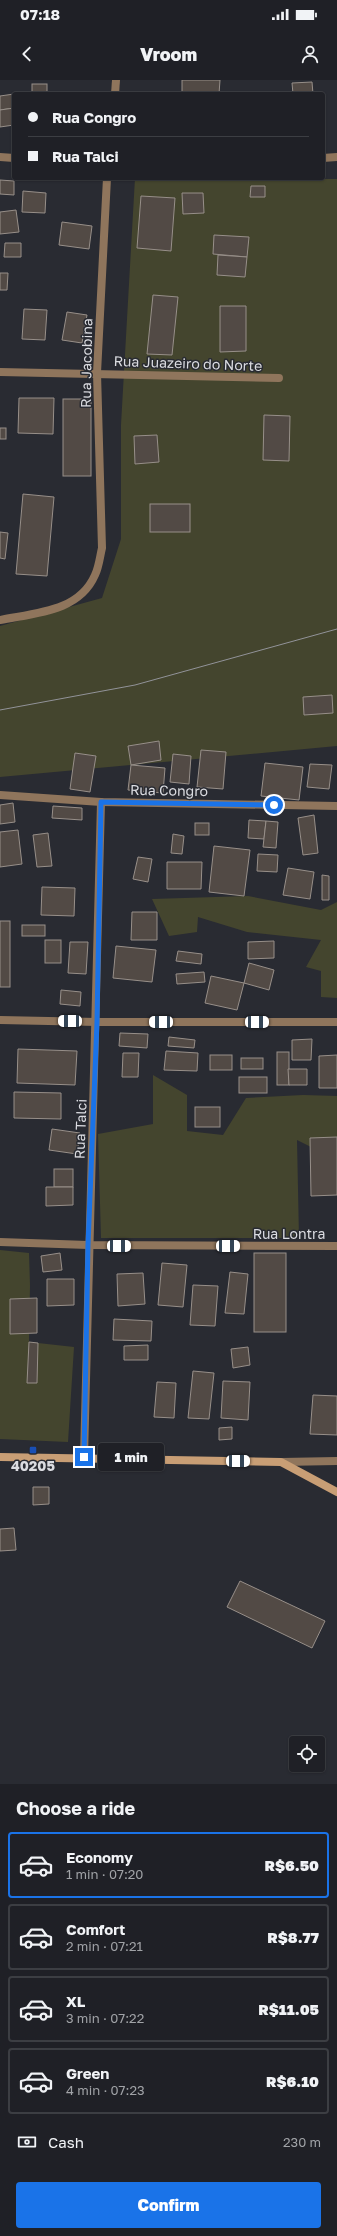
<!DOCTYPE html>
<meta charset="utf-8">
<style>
body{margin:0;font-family:"Golos Text",sans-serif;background:#2c2d32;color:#f1f3f6;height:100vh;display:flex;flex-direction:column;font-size:15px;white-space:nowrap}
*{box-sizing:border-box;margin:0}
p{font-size:13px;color:#a1a3a7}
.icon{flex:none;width:22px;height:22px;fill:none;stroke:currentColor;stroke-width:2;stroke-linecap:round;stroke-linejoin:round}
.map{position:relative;height:1704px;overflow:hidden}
.details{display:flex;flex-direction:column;background:#1f2026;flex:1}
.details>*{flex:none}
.banner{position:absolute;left:12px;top:12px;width:313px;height:88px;border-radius:4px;box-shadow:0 1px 3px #0004,0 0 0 1px #3c3e43;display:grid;align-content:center;height:88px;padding:0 16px;background:#1f2026}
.fabs{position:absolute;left:289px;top:1656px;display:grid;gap:8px}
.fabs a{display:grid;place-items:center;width:36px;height:36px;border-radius:4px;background:#1f2026;box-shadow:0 1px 3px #0004,0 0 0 1px #3c3e43;font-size:20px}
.end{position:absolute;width:18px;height:18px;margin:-9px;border:5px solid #1a73e8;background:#fff;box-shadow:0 0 0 2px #fff}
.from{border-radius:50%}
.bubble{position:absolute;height:28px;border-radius:4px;background:#1f2026;box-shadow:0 1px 3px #0004,0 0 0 1px #3c3e43;font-size:13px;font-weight:800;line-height:28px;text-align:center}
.car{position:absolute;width:12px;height:24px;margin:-12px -6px;border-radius:5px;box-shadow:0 0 3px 1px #0007;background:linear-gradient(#fff 24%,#345 0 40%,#fff 0 76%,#345 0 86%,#fff 0)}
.banner b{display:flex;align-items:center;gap:14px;height:38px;font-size:15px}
.banner b+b{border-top:1px solid #3c3e43}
.banner i{width:10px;height:10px;background:#f1f3f6}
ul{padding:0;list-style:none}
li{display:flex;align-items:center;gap:12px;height:66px;margin:0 8px 6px;padding:0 8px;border:2px solid #3c3e43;border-radius:4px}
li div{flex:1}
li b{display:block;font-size:15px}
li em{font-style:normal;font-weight:800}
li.current{border-color:#1a73e8}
li>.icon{width:36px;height:36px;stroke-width:1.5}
h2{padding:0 16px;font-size:18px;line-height:48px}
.pay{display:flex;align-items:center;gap:10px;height:44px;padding:0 16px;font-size:15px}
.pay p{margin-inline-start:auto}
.primary-button{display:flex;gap:8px;margin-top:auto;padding:8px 16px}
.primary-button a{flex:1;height:46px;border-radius:4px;background:#1a73e8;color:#fff;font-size:16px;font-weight:800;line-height:46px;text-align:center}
.status{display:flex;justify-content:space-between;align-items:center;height:28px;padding:0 20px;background:#1f2026;direction:ltr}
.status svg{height:11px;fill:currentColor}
header{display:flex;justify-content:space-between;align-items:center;height:52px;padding:0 16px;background:#1f2026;font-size:18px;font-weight:800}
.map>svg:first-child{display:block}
.green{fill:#44452e}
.building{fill:#524a45;stroke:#978f89}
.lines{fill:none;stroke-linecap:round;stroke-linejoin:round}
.minor{stroke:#8f755c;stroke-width:8}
.secondary{stroke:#c89e75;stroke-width:8}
.tram{stroke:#929399;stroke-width:1}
.route{stroke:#1a73e8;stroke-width:5}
.transit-dot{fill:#1a4fb4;stroke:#292b32;stroke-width:1.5}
.labels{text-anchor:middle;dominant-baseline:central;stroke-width:3;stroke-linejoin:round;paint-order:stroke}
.street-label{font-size:14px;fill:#dbdce1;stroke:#292b32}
.poi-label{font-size:14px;font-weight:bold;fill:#dbdce1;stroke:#292b32}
</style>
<div class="status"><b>07:18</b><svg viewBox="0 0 49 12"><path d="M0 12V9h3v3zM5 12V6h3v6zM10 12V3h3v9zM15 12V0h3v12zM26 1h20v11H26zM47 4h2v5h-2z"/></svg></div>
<header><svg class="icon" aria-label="back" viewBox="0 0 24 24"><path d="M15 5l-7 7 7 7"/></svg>Vroom<svg class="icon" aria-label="person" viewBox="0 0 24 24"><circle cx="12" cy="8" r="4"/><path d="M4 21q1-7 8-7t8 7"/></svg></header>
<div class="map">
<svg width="337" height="1704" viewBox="0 0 337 1704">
<rect width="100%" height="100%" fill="#292b32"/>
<g class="green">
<polygon points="135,98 337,99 337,666 0,697 0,546 102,518 121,459 121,345"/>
<polygon points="248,816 321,830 337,822 337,918 321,917 321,891 306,887 321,860 247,852 198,837 197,852 169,856 152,819"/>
<polygon points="153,995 187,1015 187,1051 223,1055 246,1018 303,1015 337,1016 337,1080 297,1060 299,1158 101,1158 98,1054 153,1044"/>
<polygon points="0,1170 29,1173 30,1205 29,1262 74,1267 68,1362 0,1359"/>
</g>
<g class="building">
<polygon points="182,0 220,0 219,14 182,14"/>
<polygon points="312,2 313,14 293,14 292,3"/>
<rect x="32" y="4" width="15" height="10"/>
<polygon points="14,14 14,28 0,30 0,16"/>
<polygon points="14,28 14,45 0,47 0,30"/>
<polygon points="0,100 14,101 14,115 0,114"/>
<polygon points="251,106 265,106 265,117 250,117"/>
<polygon points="23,111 46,113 45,133 22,132"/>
<polygon points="182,113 203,113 204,133 183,134"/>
<polygon points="141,116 175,118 171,171 137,168"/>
<polygon points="16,130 19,152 0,154 0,132"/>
<polygon points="62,142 92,146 89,169 59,165"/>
<polygon points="214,155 249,157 247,177 213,174"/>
<polygon points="5,163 21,163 21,177 4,177"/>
<polygon points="218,175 247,177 245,197 217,195"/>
<polygon points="0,193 8,193 7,210 0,210"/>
<polygon points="153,215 178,217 172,275 147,274"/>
<polygon points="220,226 246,226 246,271 220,272"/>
<polygon points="24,229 47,230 45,260 22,259"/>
<polygon points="67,232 87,235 82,263 62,260"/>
<polygon points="19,318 54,318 53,354 18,353"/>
<rect x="63" y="319" width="28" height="77"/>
<polygon points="264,335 290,336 289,381 263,380"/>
<rect x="0" y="348" width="6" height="11"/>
<polygon points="157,355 159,382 135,384 134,356"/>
<polygon points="23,414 54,417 47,496 16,494"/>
<rect x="150" y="424" width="40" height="28"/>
<polygon points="0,452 8,453 5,479 0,478"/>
<polygon points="332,615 333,633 304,635 303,617"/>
<polygon points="159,661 161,680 131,685 128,666"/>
<polygon points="201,670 226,672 223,709 197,707"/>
<polygon points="75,673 96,676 90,712 70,709"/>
<polygon points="173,674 191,676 189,704 170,702"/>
<polygon points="265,683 303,687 299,720 261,716"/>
<polygon points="310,684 332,685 329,709 307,707"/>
<polygon points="131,685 165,688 163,713 128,710"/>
<polygon points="13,723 15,742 0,744 0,725"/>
<polygon points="53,726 82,728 82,740 52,738"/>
<polygon points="314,735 318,773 303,775 298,738"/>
<polygon points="249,740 266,741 264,759 248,758"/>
<polygon points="266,741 278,742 276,768 263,767"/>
<rect x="195" y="743" width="14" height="12"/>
<polygon points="18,750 22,784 0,787 0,752"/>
<polygon points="48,753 52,786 37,787 33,755"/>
<polygon points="173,754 184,756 182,774 171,773"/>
<polygon points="214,766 250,770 244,816 209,812"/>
<polygon points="258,774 278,775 277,792 257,791"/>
<polygon points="138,777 152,779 148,802 133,799"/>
<polygon points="167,782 202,782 201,809 167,809"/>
<polygon points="288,788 314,792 310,819 283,815"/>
<polygon points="322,795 329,796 329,820 322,820"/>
<polygon points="42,807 75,808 74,836 41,835"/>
<polygon points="132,832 157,832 157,860 131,860"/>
<rect x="0" y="841" width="10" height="66"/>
<rect x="22" y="845" width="23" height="11"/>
<rect x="45" y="860" width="16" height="23"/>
<polygon points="274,861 274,878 248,879 248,862"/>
<polygon points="70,862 88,862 86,894 68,893"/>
<polygon points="116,866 156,870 152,902 113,898"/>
<polygon points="178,871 202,874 201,884 176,881"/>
<polygon points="249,883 274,890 269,910 244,903"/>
<polygon points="204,892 205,902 177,904 176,894"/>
<polygon points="211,896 244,903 237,930 205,923"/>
<polygon points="61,910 81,912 80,926 60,924"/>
<polygon points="120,953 148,954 147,968 119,966"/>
<polygon points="169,957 195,960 194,968 168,966"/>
<polygon points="312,959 311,980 292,980 292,960"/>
<polygon points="18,969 77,971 75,1005 17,1003"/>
<polygon points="166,971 198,973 197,991 164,990"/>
<rect x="277" y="972" width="12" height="33"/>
<polygon points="123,973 139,973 138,997 122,997"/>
<rect x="210" y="975" width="22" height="15"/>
<polygon points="337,975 337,1008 319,1008 319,976"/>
<rect x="241" y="978" width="22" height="11"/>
<polygon points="288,989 307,989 307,1005 289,1005"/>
<rect x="239" y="997" width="28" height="16"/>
<polygon points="14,1012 61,1013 61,1039 14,1038"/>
<rect x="195" y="1027" width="25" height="20"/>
<polygon points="52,1049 80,1053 77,1074 49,1070"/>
<polygon points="337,1057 337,1115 311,1116 310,1058"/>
<rect x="54" y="1089" width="19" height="18"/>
<polygon points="46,1107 73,1107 73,1125 46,1126"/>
<polygon points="60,1173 62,1190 43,1192 41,1176"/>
<rect x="254" y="1173" width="32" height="79"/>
<polygon points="162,1183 187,1185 183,1227 158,1225"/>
<polygon points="230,1192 248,1194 244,1234 225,1233"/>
<polygon points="143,1193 145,1224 118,1226 117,1194"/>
<polygon points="47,1199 74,1199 74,1225 47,1226"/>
<polygon points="193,1205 218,1206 215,1246 190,1245"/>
<polygon points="37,1218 37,1253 10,1254 10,1219"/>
<polygon points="114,1239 152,1241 151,1261 113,1260"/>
<polygon points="29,1262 38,1263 37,1303 27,1303"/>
<polygon points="148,1265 148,1280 124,1280 124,1266"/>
<polygon points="248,1267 250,1285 233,1288 231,1269"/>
<polygon points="193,1291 214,1293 209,1339 188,1338"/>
<polygon points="223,1301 250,1302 248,1340 221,1338"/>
<polygon points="157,1302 176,1303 174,1338 154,1337"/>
<polygon points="313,1315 337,1316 337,1355 310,1354"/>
<polygon points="232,1347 232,1359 219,1360 219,1348"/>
<polygon points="33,1407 49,1407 49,1424 33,1425"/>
<polygon points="14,1448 16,1470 0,1471 0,1449"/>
<polygon points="240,1501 325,1541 312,1568 227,1527"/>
</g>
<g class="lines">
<g class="minor">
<polyline points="115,14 116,0"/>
<polyline points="0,77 14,78"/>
<polyline points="323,78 337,77"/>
<polyline points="0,292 279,298"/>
<path d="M0,540C35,533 79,532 95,495C99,487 100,476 102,468L97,293L107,98"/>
<polyline points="0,715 101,722 337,726"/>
<polyline points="0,940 97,942 337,942"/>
<polyline points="0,1162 88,1165 337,1166"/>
<path d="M84,1377C88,1159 97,940 101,722"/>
<polyline points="281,1382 337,1381"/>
</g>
<polyline class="secondary" points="0,1377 281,1382 337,1412"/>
<polyline class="tram" points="0,630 135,605 337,549"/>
</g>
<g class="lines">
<polyline class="route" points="84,1377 88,1165 97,942 101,722 274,725"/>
</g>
<rect class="transit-dot" x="29" y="1366" width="8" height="8" rx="2"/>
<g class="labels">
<g class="street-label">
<text transform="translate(86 283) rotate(-89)">Rua Jacobina</text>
<text transform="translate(188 283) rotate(2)">Rua Juazeiro do Norte</text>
<text transform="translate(169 710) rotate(1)">Rua Congro</text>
<text transform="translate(80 1049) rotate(-88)">Rua Talci</text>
<text x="289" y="1153">Rua Lontra</text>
</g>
<g class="poi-label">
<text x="33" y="1385">40205</text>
</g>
</g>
</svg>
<div class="fabs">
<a><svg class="icon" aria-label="locate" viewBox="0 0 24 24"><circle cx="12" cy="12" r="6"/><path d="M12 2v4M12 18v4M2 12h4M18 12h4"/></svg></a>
</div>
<i class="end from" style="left:274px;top:725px"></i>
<i class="end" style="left:84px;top:1377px"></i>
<div class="bubble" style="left:98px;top:1363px;width:66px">1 min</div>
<i class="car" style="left:70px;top:941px;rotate:271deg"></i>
<i class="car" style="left:161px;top:942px;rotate:270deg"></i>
<i class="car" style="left:257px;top:942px;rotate:90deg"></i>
<i class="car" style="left:119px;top:1166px;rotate:90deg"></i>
<i class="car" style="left:228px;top:1166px;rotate:90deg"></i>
<i class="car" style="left:238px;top:1381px;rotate:90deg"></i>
<div class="banner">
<b><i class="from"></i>Rua Congro</b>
<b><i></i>Rua Talci</b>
</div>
</div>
<section class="details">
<h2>Choose a ride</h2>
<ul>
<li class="current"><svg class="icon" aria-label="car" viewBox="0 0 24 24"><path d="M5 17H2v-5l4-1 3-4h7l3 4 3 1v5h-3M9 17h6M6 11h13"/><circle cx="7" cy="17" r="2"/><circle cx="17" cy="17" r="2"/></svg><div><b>Economy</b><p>1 min · 07:20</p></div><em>R$6.50</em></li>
<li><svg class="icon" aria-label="car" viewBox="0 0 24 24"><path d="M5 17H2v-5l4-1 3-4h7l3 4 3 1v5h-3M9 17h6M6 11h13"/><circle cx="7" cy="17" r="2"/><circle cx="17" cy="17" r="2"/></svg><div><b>Comfort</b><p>2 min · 07:21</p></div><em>R$8.77</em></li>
<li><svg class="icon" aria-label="car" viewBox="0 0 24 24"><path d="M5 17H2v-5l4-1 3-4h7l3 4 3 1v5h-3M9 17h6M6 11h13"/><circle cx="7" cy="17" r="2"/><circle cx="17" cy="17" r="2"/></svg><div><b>XL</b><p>3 min · 07:22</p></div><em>R$11.05</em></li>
<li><svg class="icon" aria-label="car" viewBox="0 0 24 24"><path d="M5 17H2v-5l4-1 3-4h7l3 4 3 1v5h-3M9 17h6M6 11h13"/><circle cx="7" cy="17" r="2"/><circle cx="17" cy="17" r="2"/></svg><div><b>Green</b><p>4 min · 07:23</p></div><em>R$6.10</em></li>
</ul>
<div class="pay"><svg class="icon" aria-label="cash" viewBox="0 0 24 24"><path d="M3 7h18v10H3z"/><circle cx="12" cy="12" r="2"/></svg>Cash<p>230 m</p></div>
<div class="primary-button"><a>Confirm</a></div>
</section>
